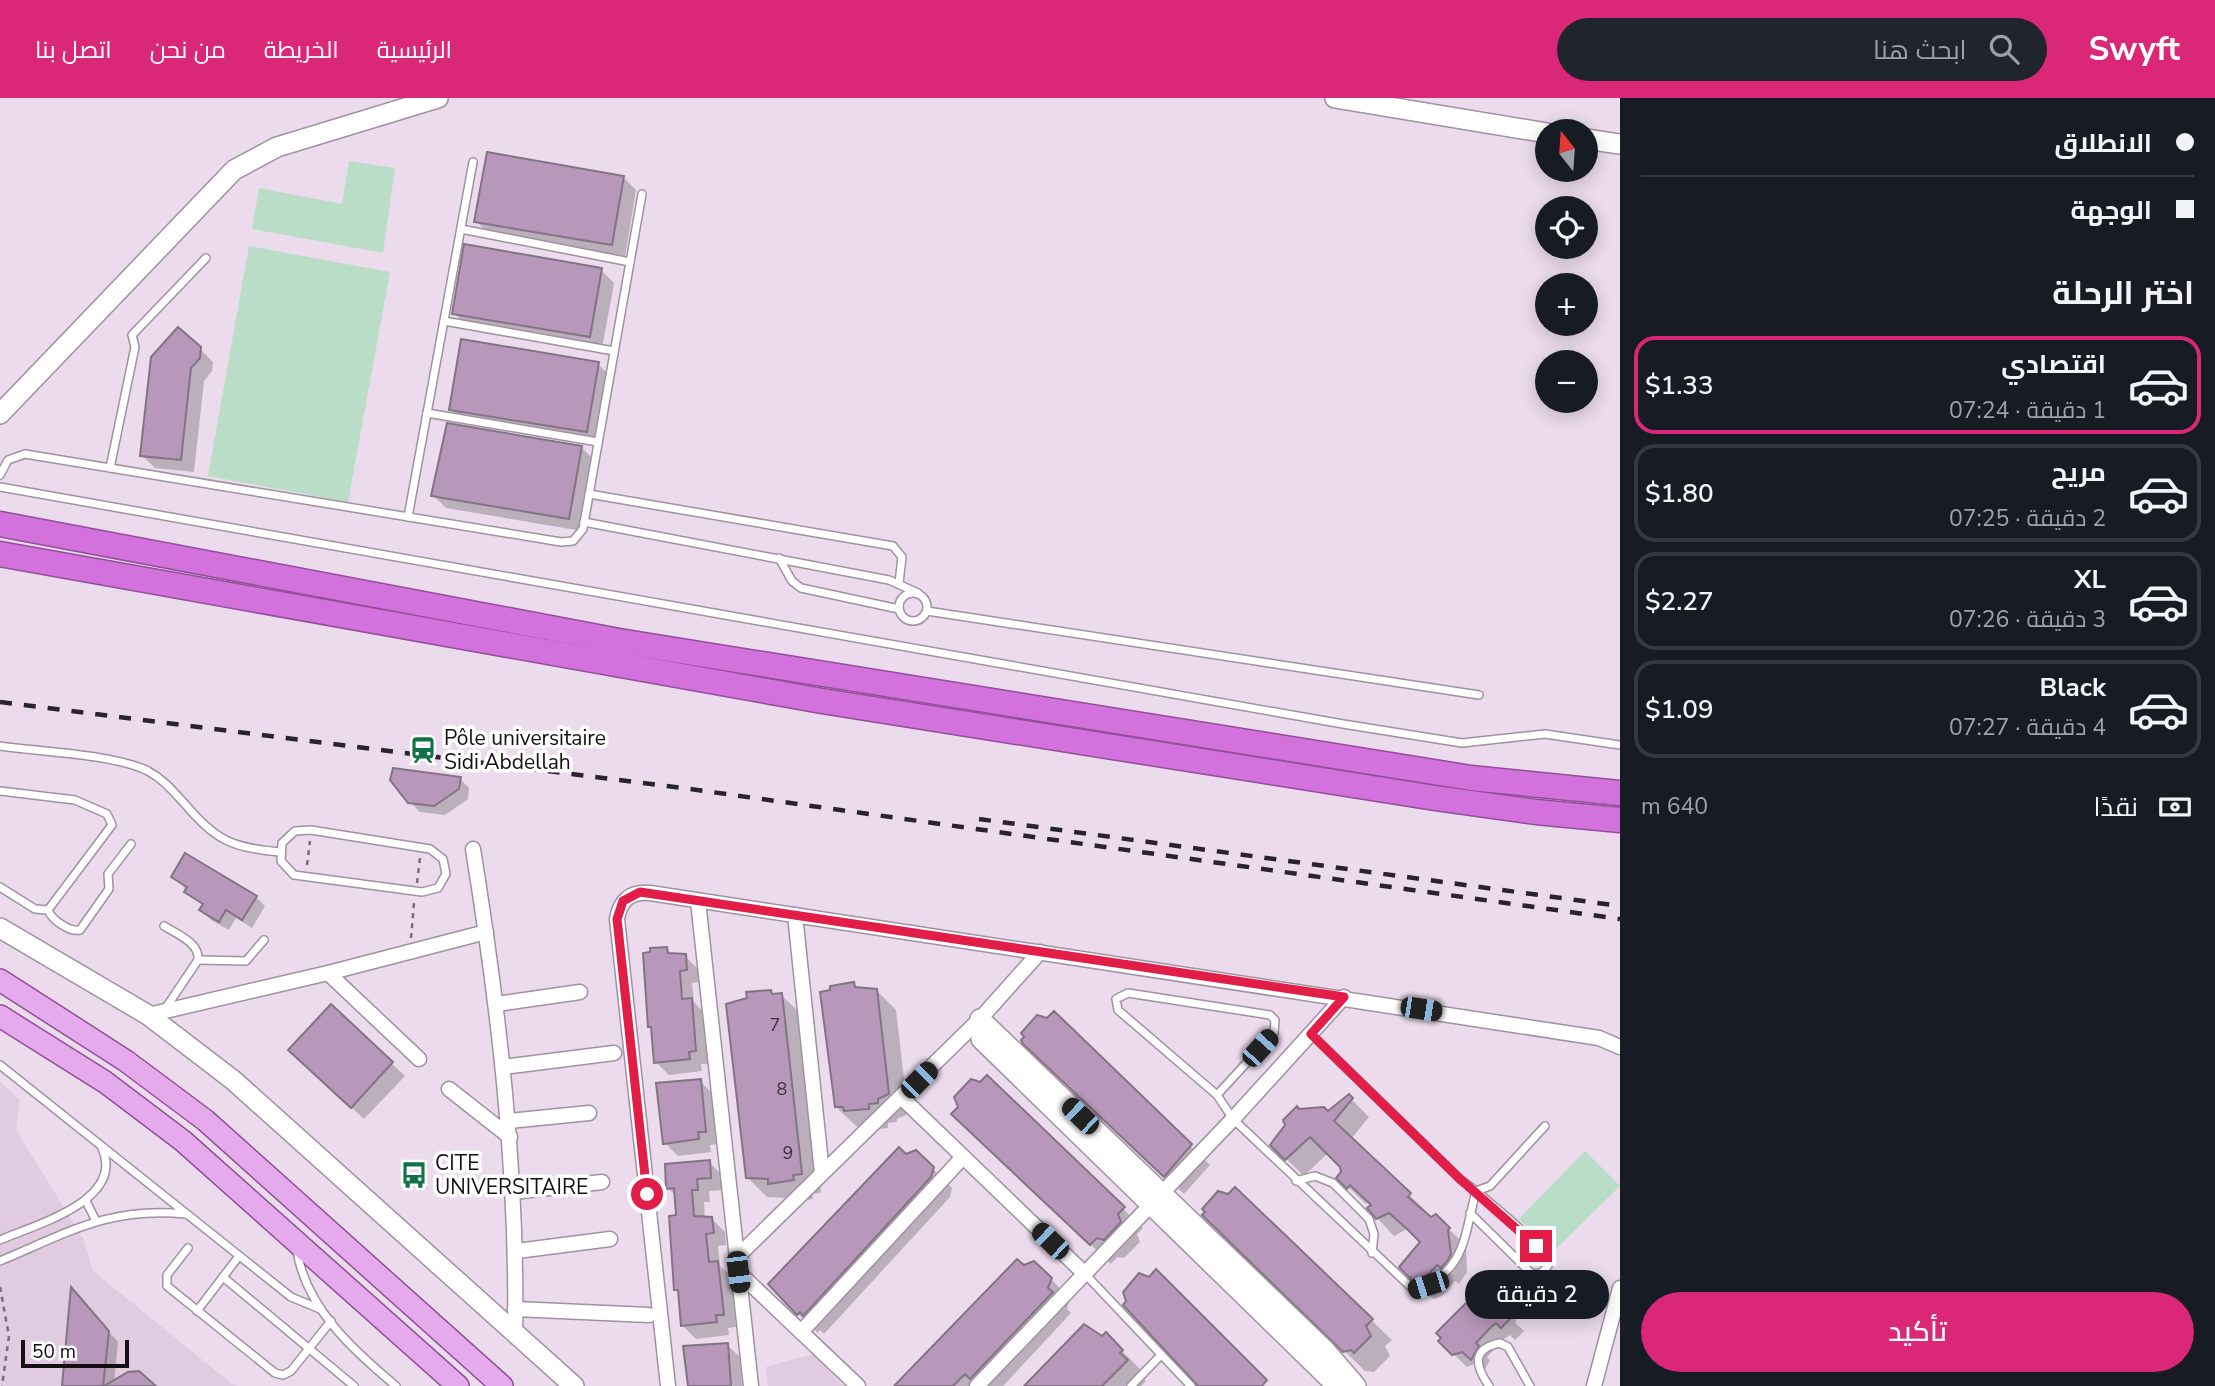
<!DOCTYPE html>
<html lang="ar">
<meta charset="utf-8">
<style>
body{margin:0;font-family:"Nunito Sans",Cairo,sans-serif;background:#20242c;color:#f1f3f6;direction:rtl;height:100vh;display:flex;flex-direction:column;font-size:26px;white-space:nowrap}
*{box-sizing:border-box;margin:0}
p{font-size:23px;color:#9ea1a6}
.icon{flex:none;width:38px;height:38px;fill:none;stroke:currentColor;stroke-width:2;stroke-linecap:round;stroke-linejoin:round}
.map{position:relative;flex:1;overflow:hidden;direction:ltr}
.details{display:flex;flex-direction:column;background:#171b24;width:595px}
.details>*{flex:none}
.guide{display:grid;align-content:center;height:154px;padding:0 21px;background:#171b24}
.needle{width:46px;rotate:343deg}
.controls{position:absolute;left:1535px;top:21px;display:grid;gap:14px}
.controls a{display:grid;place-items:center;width:63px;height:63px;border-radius:50%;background:#171b24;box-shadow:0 4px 18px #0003;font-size:35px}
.scale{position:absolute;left:21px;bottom:18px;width:108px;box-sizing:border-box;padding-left:7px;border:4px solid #140f15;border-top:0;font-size:19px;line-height:24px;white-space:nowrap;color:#140f15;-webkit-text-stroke:5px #fff;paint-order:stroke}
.end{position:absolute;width:32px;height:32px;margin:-16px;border:9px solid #e11d48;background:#fff;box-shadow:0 0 0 4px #fff}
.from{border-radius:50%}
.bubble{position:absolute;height:49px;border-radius:24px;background:#171b24;box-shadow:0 4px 18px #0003;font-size:23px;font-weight:600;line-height:49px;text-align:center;direction:rtl}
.car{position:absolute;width:21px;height:42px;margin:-21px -10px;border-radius:9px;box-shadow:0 0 5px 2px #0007;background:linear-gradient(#222 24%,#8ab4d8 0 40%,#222 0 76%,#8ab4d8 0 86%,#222 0)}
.guide b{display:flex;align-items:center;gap:24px;height:66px;font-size:26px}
.guide b+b{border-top:2px solid #363941}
.guide i{width:18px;height:18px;background:#f1f3f6}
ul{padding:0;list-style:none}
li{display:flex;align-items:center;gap:21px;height:98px;margin:0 14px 10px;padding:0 7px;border:4px solid #363941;border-radius:21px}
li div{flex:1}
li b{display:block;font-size:26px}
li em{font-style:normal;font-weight:600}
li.active{border-color:#db2777}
li>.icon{width:63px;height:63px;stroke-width:1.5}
h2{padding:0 21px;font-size:32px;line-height:84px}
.pay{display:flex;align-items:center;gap:18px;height:77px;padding:0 21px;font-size:26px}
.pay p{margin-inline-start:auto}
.button{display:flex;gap:14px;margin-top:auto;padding:14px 21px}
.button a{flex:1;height:80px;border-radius:42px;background:#db2777;color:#fff;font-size:28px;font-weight:600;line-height:80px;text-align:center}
header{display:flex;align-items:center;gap:42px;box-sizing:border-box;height:98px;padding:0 35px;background:#db2777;color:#fff}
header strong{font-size:33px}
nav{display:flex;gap:38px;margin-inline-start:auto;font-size:24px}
.search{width:490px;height:63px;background:#20242c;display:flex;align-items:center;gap:18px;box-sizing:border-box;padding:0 24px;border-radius:38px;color:#9ea1a6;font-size:26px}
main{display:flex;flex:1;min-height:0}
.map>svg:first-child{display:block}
.built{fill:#e0cbe1}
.green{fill:#baddc7}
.shadow{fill:#0003}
.building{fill:#b898ba;stroke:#827483;stroke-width:2}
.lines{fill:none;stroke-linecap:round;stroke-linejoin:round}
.lane-casing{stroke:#a091a1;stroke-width:10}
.street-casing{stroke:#a091a1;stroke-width:17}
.secondary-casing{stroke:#a091a1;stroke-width:22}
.primary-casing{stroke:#904f97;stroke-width:24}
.highway-casing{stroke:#904f97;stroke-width:27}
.path{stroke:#776d78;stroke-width:2.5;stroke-dasharray:5 5;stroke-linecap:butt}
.lane{stroke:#fff;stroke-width:7}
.street{stroke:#fff;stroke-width:14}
.secondary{stroke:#fff;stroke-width:19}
.primary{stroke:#e5aaeb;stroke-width:21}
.highway{stroke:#d372dd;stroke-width:24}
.rail{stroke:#2a232b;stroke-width:4.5;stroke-dasharray:12 12;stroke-linecap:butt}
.route{stroke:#e11d48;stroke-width:9}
.labels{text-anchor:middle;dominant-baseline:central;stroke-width:7;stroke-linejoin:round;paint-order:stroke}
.number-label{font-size:18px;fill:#3d313e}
.poi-label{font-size:21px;fill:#140f15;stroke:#fff;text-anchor:start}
</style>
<header>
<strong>Swyft</strong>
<div class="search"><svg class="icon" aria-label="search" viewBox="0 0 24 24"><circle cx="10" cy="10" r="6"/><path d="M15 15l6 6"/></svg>ابحث هنا</div>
<nav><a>الرئيسية</a><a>الخريطة</a><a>من نحن</a><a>اتصل بنا</a></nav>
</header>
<main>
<section class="details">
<div class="guide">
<b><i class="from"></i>الانطلاق</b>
<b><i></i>الوجهة</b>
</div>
<h2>اختر الرحلة</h2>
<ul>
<li class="active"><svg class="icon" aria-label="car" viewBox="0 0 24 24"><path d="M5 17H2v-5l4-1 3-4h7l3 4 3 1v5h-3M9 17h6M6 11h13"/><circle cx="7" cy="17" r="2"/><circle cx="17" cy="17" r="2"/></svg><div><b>اقتصادي</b><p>1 دقيقة · 07:24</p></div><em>$1.33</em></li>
<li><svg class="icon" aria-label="car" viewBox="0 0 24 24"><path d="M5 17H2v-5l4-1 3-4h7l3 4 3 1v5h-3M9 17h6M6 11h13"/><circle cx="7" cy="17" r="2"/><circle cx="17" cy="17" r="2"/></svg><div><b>مريح</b><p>2 دقيقة · 07:25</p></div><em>$1.80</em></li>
<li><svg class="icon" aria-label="car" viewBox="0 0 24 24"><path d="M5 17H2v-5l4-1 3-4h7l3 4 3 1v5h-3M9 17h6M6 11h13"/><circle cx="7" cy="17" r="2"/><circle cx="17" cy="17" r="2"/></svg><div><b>XL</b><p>3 دقيقة · 07:26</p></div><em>$2.27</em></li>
<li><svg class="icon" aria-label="car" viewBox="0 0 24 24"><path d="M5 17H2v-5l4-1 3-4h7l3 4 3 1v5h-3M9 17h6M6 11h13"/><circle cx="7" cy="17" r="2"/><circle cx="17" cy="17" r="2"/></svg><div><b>Black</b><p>4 دقيقة · 07:27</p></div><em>$1.09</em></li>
</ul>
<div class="pay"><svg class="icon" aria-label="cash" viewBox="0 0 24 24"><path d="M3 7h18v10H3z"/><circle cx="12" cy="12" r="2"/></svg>نقدًا<p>640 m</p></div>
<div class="button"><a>تأكيد</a></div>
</section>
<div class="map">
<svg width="1620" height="1288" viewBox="0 0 1620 1288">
<rect width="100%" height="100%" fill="#ebdbec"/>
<g class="built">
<polygon points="0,984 20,1002 16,1032 84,1142 93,1173 232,1286 239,1288 0,1288"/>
<polygon points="813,1256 843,1288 768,1288 766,1269"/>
</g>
<g class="green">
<polygon points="349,63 395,70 383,155 252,131 259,90 342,106"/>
<polygon points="249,148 390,174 348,404 208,378"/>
<polygon points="1585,1053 1620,1088 1553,1154 1519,1121"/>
</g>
<g class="shadow">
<polygon points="623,79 636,92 625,159 489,136 476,123"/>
<polygon points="601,172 614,185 602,251 467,228 454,215"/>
<polygon points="200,251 213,264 212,273 204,283 194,374 155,370 142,357"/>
<polygon points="598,266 611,279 597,347 464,325 451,312"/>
<polygon points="447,326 581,349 594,362 582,433 446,410 433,397"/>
<polygon points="460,681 469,690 468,701 445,717 420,714 410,704"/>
<polygon points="173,779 256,799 265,808 252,830 236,820 229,832 211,822 201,812 204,808"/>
<polygon points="666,851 672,857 685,858 698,871 699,884 692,885 694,904 704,915 709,966 701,966 702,973 669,977 656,964 654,932 650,928"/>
<polygon points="854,886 859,891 876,892 896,912 908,1016 897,1021 897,1024 888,1025 888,1030 865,1032 856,1028 836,1009"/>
<polygon points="770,894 774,898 781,897 801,916 821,1095 812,1096 813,1101 790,1105 785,1100 767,1099 748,1080"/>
<polygon points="331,909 405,978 364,1021 303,965"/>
<polygon points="1054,915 1210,1067 1184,1096 1045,965 1047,922"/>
<polygon points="987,979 1143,1130 1137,1136 1140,1144 1124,1160 1117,1159 1111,1166 973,1035 981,986"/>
<polygon points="700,983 713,996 718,1046 710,1047 711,1054 678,1058 665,1045"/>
<polygon points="1349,999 1369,1019 1351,1041 1427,1114 1425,1116 1430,1121 1436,1118 1466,1148 1467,1174 1459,1186 1455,1183 1442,1198 1434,1201 1401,1169 1422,1145 1407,1131 1394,1138 1377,1120 1372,1107 1368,1103 1366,1106 1339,1080 1343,1075 1341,1068 1328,1055 1304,1078 1272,1047 1299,1013 1328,1016"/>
<polygon points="916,1054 952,1090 950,1099 824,1236 820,1232 818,1235 798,1216 906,1058"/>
<polygon points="709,1064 722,1077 724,1092 709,1093 710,1104 704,1104 705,1120 712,1121 725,1134 726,1147 718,1148 720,1168 731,1178 736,1229 728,1230 729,1237 696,1241 683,1228 680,1196 676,1191 677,1099 668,1090"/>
<polygon points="1235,1091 1392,1242 1385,1248 1390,1258 1374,1274 1365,1273 1205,1117"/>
<polygon points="1024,1169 1051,1181 1070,1201 1067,1211 1071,1215 1003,1288 897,1288"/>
<polygon points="1494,1189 1519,1215 1515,1219 1516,1226 1524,1233 1515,1242 1510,1237 1504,1241 1487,1259 1490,1262 1484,1273 1476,1265 1467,1269 1440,1243"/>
<polygon points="80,1201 118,1244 114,1285 153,1288 64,1288"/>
<polygon points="1106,1237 1141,1272 1138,1275 1146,1283 1141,1288 1027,1288"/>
<polygon points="727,1247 740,1259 742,1288 689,1288"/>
</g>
<g class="building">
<polygon points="487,54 624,78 612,147 474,124"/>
<polygon points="464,146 602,170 590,239 452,216"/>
<polygon points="178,229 201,249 200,260 191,270 181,362 140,358 151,259"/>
<polygon points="461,241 599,264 587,334 449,312"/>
<polygon points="447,325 582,348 569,421 431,398"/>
<polygon points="393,670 461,679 459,691 434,708 408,705 390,682"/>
<polygon points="185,755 257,798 242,822 226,812 219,824 199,812 203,806 184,794 187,789 171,779"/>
<polygon points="667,849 668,855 686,856 687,872 680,873 682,901 692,900 696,953 689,954 690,961 654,965 651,929 648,929 643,855 650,854 650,850"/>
<polygon points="854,884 855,889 877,891 889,996 878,1001 878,1005 869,1006 869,1011 844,1013 843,1009 835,1009 820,894 830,892 830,888"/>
<polygon points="771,892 772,896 782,895 802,1076 793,1077 794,1082 768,1086 768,1081 746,1080 726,906 747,900 746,894"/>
<polygon points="331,906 393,964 351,1010 288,952"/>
<polygon points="1054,913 1192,1046 1164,1079 1023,946 1021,942 1024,939 1021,935 1037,917 1047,920"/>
<polygon points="987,977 1125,1109 1118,1116 1121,1124 1104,1142 1097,1140 1090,1147 951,1016 958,1009 954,999 971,981 980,984"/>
<polygon points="701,981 706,1034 698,1034 699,1041 663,1046 656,985"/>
<polygon points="1349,996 1353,1000 1334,1023 1411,1095 1408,1099 1431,1119 1436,1116 1450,1130 1448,1132 1451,1156 1448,1162 1441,1170 1437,1167 1424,1181 1415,1185 1399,1169 1420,1144 1406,1130 1389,1115 1376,1121 1367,1110 1371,1107 1350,1087 1347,1091 1336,1080 1341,1074 1340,1069 1310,1039 1285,1062 1270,1047 1285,1027 1283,1022 1297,1008 1299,1011 1324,1009 1328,1013"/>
<polygon points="899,1049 906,1056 916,1052 934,1069 931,1079 803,1218 800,1214 797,1217 768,1186"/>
<polygon points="710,1062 711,1080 697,1081 698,1092 692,1092 694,1118 712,1119 714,1135 706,1136 709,1164 718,1163 724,1217 716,1217 717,1224 681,1228 678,1192 674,1192 669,1118 676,1117 674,1090 666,1091 665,1066"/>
<polygon points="1235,1089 1373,1221 1366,1228 1371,1238 1354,1255 1351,1252 1343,1254 1202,1117 1205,1114 1202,1111 1218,1093 1228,1096"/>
<polygon points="1017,1161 1024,1167 1034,1163 1052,1180 1048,1190 1053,1194 970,1281 965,1276 953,1288 894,1288"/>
<polygon points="1156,1171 1267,1282 1262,1288 1198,1288 1123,1207 1126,1203 1123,1194 1139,1175 1149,1179"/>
<polygon points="1486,1185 1491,1189 1494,1187 1508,1201 1503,1206 1504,1211 1512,1219 1501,1230 1496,1225 1491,1229 1476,1245 1479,1248 1471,1262 1462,1254 1452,1257 1438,1243 1441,1240 1436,1235"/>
<polygon points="71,1189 109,1233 103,1288 62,1288"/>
<polygon points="1084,1226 1102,1238 1106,1234 1123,1252 1120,1255 1128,1262 1102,1288 1024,1288"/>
<polygon points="728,1245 731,1288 688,1288 683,1248"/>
<polygon points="139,1273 156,1288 104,1288 128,1274"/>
</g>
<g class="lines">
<defs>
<g id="lane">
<polyline points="461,131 630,164"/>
<polyline points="444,223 614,253"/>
<polyline points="427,315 598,344"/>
<polyline points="110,370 135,249 132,237 206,160"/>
<polyline points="0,377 8,362 25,356 561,444 573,443 583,431 642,96"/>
<polyline points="0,389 1343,626 1462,645 1545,636 1620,647"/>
<polyline points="589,396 893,448 902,459 899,485"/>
<polyline points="408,419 473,64"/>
<polyline points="584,424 889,482 918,495"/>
<polyline points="779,460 792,483 801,490 899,511"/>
<circle cx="913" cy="509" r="14"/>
<polyline points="927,513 1479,597"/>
<path d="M0,648C40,654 114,656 148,673C163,681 173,693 184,705C216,743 231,749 279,754"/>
<polyline points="0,693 75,702 107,716 112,727 48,812 35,811 0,789"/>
<polygon points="311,732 430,751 443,761 446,776 438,790 422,794 294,777 281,763 282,745 295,733"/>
<path d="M48,812C52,822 69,834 80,832L109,791L108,776L131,746"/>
<path d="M164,828C177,836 200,845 198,862L165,911"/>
<polyline points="198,862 246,863 264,842"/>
<polyline points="1311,936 1460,1081 1476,1093 1490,1088 1545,1028"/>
<polyline points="0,967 291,1199 320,1211"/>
<path d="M1217,997L1274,935L1275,922L1270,917L1128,895L1116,901L1118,912L1217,997L1233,1021L1414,1192C1466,1175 1464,1138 1476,1093C1492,1107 1547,1149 1548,1168L1541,1175L1532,1176L1470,1115"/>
<polyline points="1296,1083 1315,1078 1333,1085 1369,1121 1374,1136 1372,1155"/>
<polyline points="86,1103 96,1123"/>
<path d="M0,1142C34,1127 126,1103 102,1050"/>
<polyline points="188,1150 167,1177 167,1188 275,1275 283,1277 291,1273 331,1223"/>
<path d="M297,1153C306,1210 354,1253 396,1288"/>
<path d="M0,1163C67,1135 110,1108 186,1116"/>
<polyline points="1085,1176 1191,1288"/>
<polyline points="223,1179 354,1288"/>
<polyline points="197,1213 239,1158"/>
<polyline points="1131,1288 1161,1257"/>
<path d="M1489,1288C1476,1269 1470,1251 1500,1245L1508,1249L1530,1288"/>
</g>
<g id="street">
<path d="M473,751C499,913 518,1074 515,1238"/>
<polyline points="698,803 751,1288"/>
<polyline points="795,817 822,1075"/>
<polyline points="328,875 419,961"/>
<polyline points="497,906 580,894"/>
<polyline points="148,917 328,875 486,834"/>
<polyline points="503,969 614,955"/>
<polyline points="449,991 510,1039"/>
<polyline points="901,999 1085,1176"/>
<polyline points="509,1023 589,1015"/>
<polyline points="513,1094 602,1084"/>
<polyline points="517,1153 610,1141"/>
<polyline points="737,1159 980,921 1040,854"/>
<polyline points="738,1174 858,1288"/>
<polyline points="515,1211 649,1217"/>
<polyline points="801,1234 963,1059"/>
<path d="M668,1288L617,821C620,802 631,793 650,795L1599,940L1620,949"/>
<polyline points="977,1288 1233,1021 1344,899"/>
<polyline points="1594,1288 1620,1190"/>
</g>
<g id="secondary">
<polyline points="1335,0 1547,35"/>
<polyline points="1586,41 1620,46"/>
<polyline points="0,316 234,72 277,49 438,0"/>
<polyline points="0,830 148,917 233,982 574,1288"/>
<polyline points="980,921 1324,1251 1356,1288"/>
<polyline points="981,941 1337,1288"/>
</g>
<g id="primary">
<polyline points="0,882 126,963 205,1022 502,1288"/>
<polyline points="0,918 105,984 183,1043 458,1288"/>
</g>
<g id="highway">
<polyline points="0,426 619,543 1471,680 1620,695"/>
<polyline points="0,456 822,603 1435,700 1536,714 1620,722"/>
</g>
</defs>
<use href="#lane" class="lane-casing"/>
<use href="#street" class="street-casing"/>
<use href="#secondary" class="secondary-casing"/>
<use href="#primary" class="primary-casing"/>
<use href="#highway" class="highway-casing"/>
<g class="path">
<polyline points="307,767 310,743"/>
<polyline points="417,785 420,760"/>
<polyline points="411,840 414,805"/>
<polyline points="0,1189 9,1238 2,1288"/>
</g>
<use href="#lane" class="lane"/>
<use href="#street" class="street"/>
<use href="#secondary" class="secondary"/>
<use href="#primary" class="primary"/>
<use href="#highway" class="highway"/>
<g class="rail">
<polyline points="0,604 683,690 1620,821"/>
<polyline points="979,721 1620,808"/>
</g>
</g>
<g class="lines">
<polyline class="route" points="647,1096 617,821 623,803 640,794 1344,899 1311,936 1460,1081 1536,1148"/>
</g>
<defs>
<symbol id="station-bare" viewBox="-9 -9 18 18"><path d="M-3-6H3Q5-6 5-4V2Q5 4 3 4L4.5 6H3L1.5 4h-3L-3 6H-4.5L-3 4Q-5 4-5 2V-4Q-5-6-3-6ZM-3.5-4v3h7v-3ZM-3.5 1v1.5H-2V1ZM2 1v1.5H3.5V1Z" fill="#127147" stroke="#fff" stroke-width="2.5" paint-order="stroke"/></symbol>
<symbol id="bus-bare" viewBox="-9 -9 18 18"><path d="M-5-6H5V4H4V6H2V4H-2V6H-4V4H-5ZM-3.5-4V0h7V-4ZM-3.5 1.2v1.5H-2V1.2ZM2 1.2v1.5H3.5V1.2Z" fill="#127147" stroke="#fff" stroke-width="2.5" paint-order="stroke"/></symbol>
</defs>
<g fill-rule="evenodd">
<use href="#station-bare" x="404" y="633" width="38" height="38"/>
<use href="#bus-bare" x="395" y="1058" width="38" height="38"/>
</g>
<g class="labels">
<g class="number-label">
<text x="775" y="927">7</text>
<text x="782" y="991">8</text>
<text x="788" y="1055">9</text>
</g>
<g class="poi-label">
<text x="444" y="640">Pôle universitaire<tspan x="444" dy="24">Sidi Abdellah</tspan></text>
<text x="435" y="1065">CITE<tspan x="435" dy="24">UNIVERSITAIRE</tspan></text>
</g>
</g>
</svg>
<div class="controls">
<a><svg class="needle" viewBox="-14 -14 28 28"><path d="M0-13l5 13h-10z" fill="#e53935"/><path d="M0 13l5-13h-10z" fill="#9ea1a6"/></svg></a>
<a><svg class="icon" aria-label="locate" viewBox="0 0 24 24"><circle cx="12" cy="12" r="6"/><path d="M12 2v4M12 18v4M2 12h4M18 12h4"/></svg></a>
<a>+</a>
<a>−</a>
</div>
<div class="scale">50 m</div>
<i class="end from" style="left:647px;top:1096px"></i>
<i class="end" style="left:1536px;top:1148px"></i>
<div class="bubble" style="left:1465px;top:1172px;width:144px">2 دقيقة</div>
<i class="car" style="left:1421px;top:911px;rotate:99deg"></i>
<i class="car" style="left:1260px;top:950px;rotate:42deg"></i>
<i class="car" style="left:919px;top:982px;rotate:45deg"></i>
<i class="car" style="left:1080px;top:1018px;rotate:314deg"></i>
<i class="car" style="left:1050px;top:1143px;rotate:314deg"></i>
<i class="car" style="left:738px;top:1174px;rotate:173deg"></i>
<i class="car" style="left:1428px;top:1187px;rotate:252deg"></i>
</div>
</main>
